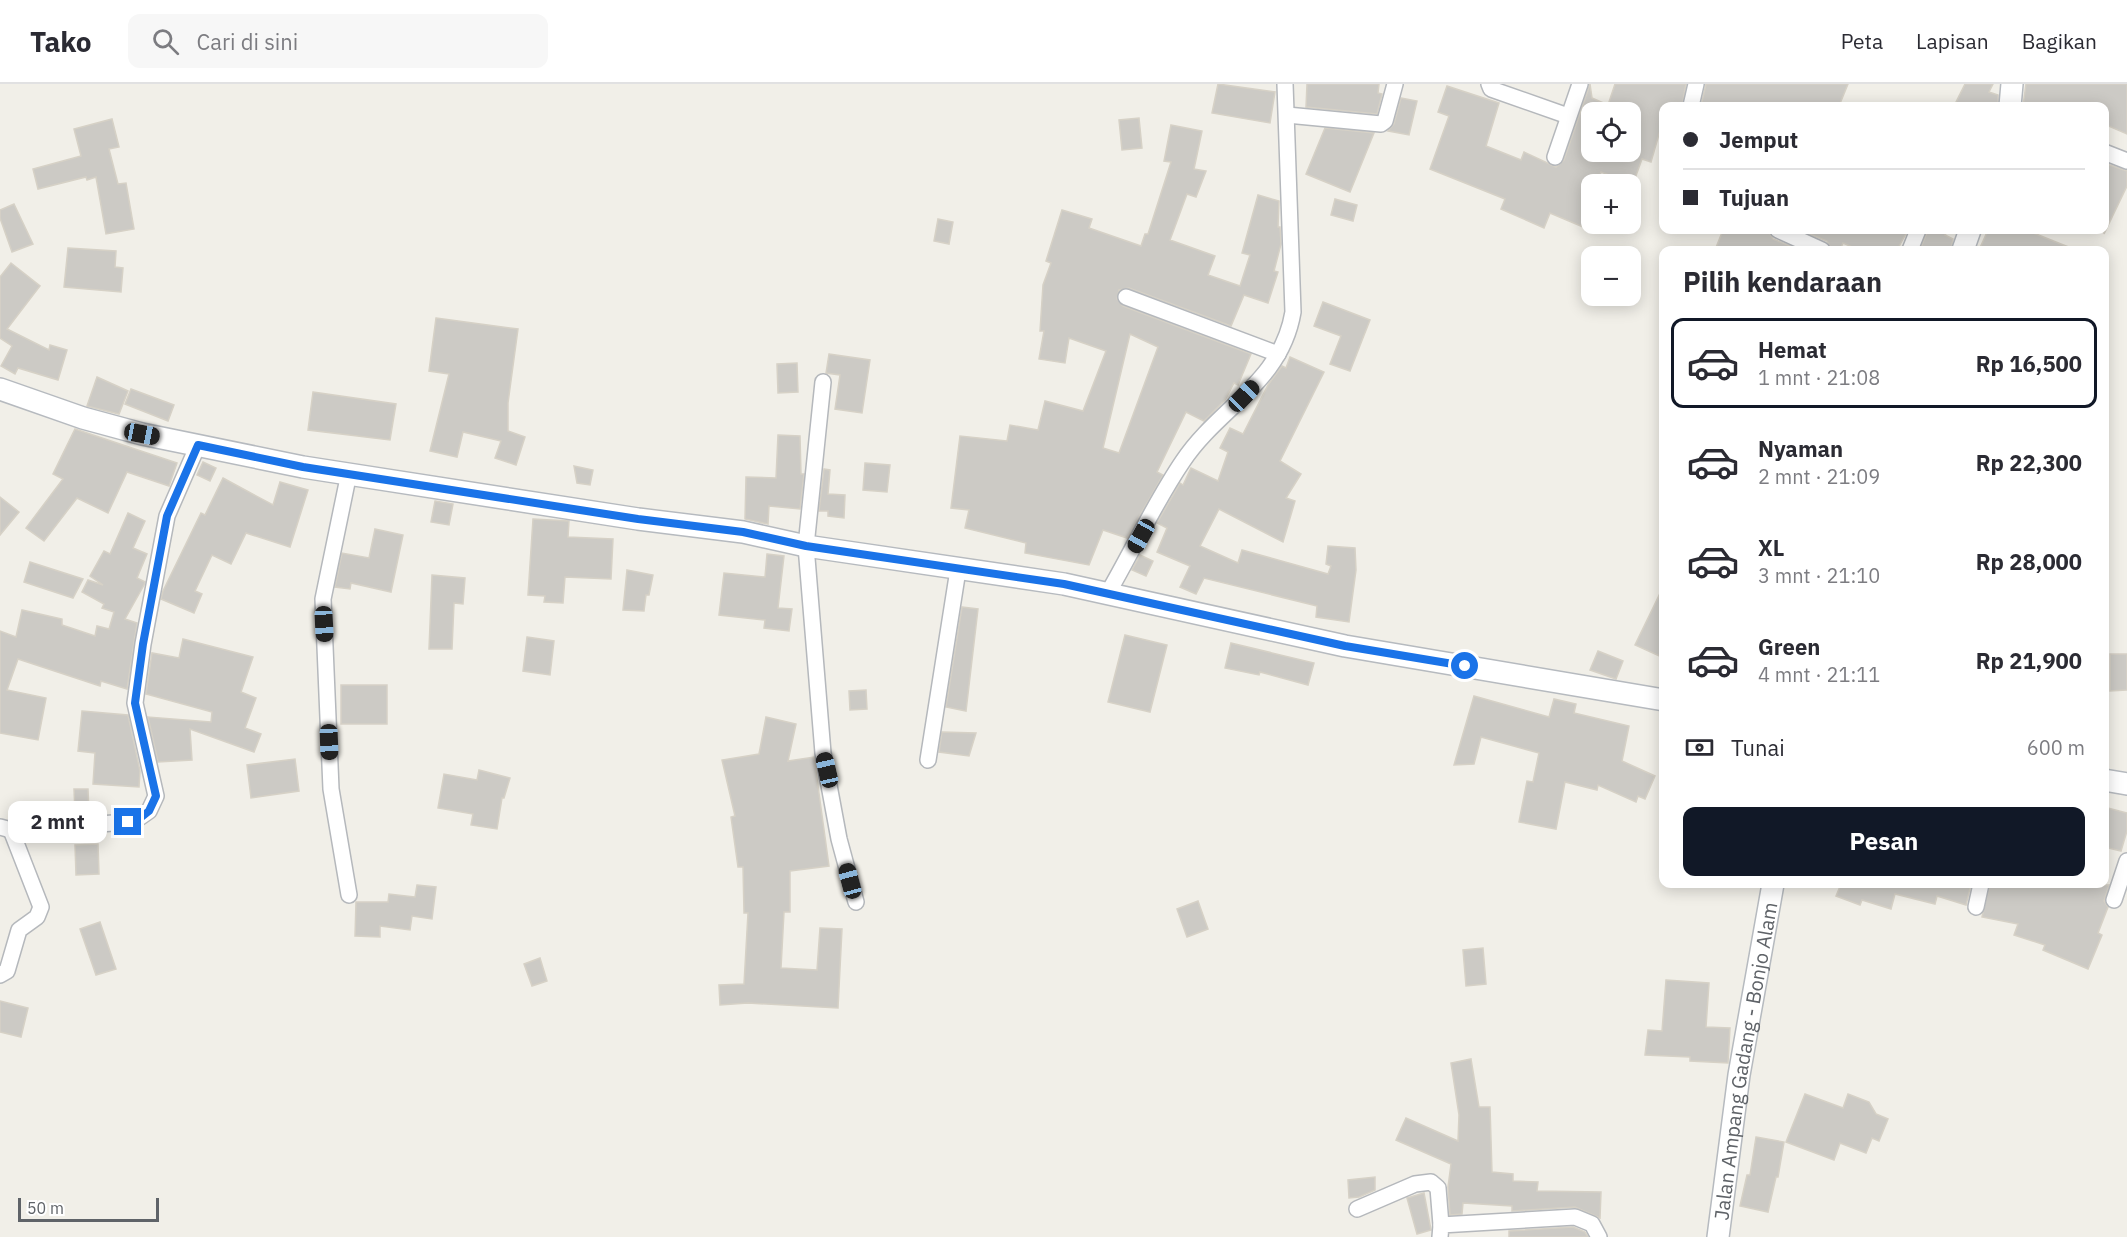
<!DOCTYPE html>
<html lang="id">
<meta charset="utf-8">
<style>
body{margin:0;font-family:"IBM Plex Sans",sans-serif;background:#f7f7f7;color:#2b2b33;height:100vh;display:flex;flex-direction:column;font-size:22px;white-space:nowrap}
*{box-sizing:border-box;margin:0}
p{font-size:20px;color:#7c7c81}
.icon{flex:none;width:33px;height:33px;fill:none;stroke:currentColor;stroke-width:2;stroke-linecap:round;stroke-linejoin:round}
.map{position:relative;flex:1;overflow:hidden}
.details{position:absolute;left:1659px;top:162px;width:450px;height:642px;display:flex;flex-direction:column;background:#fff;border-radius:12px;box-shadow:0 3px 15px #0003}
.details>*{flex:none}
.banner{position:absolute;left:1659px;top:18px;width:450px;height:132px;border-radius:12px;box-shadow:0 3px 15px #0003;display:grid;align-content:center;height:132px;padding:0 24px;background:#fff}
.controls{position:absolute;left:1581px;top:18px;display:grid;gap:12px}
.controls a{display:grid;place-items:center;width:60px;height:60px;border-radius:12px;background:#fff;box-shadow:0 3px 15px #0003;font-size:30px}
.scale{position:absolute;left:18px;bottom:15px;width:141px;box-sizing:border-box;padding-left:6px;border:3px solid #5f6368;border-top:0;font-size:16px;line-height:21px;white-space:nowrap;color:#5f6368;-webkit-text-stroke:4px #fff;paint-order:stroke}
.end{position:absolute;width:27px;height:27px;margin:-14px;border:8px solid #1a73e8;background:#fff;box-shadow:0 0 0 3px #fff}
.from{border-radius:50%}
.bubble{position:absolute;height:42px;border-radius:12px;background:#fff;box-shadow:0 3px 15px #0003;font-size:20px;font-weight:700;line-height:42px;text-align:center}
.car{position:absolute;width:18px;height:36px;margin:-18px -9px;border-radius:8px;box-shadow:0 0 4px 2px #0007;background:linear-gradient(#222 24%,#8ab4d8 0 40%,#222 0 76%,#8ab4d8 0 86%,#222 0)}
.banner b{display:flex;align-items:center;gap:21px;height:57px;font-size:22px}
.banner b+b{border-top:2px solid #e1e1e2}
.banner i{width:15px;height:15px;background:#2b2b33}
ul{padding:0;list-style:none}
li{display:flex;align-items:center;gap:18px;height:90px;margin:0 12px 9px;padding:0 12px;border:3px solid transparent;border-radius:12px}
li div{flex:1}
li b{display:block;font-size:22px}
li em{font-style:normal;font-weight:700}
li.on{border-color:#111827}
li>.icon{width:54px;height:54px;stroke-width:1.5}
h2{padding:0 24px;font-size:27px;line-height:72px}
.pay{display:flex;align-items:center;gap:15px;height:66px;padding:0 24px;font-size:22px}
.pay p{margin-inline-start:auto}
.action{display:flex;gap:12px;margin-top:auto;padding:12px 24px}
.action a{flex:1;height:69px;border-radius:12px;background:#111827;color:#fff;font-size:24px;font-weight:700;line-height:69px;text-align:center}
header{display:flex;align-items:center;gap:36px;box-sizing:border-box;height:84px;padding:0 30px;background:#fff;border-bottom:2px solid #e1e1e2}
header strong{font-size:28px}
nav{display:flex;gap:33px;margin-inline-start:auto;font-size:21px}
.search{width:420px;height:54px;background:#f7f7f7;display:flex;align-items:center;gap:15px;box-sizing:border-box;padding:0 21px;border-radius:12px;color:#7c7c81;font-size:22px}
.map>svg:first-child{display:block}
.building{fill:#cccac5;stroke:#d6d1c6;stroke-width:1.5;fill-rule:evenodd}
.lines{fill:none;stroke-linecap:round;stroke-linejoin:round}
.street-casing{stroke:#b5b8bc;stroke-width:18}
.secondary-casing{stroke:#b6babf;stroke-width:24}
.street{stroke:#fff;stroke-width:15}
.secondary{stroke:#fff;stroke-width:21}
.route{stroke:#1a73e8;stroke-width:8}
.labels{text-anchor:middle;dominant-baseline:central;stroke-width:4.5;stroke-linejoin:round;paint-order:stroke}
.street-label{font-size:20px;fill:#5f6368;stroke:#fff}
</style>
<header>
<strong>Tako</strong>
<div class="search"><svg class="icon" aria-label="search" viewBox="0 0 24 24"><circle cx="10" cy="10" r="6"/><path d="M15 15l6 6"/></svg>Cari di sini</div>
<nav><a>Peta</a><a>Lapisan</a><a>Bagikan</a></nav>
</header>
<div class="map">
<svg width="2127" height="1153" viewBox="0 0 2127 1153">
<rect width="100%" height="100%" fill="#f1efe8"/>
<g class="building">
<polygon points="1218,0 1275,8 1270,39 1212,29"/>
<polygon points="1307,0 1379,0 1378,9 1382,10 1377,30 1306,23"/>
<path d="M1590,0L1592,14L1608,21L1615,0H1686L1682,22H1664V33L1651,78L1642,75L1633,100L1601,88L1597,100H1592V121L1583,143L1550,129L1544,144L1501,125L1505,115L1430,85L1449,32L1438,28L1447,2L1499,19L1486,62L1521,76L1524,68L1556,83L1564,76ZM1592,28H1630V68H1592Z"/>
<polygon points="1706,0 1848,0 1839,22 1701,22"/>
<polygon points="1965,0 1993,0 1989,8 1998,11 1998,22 1954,22"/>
<polygon points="2026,0 2127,0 2127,50 2104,40 2104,22 2023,22"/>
<polygon points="1401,14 1417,17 1409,51 1388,47 1394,40"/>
<polygon points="1139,34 1142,64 1122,66 1119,36"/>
<polygon points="112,35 119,63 109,65 118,100 126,99 134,145 106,150 96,93 87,96 86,93 38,105 33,85 81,72 74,45"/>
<path d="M1171,41L1202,47L1194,85L1206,87L1196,113L1187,110L1170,156L1215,172L1208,191L1240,202L1250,171L1242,169L1258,111L1279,117L1278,143H1280L1281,160L1274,187L1278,188L1268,219L1244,211L1231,242L1129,204L1119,206L1117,215L1123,222L1251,270L1238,301L1234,299L1225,316L1204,337L1186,328L1157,388L1163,391L1127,454L1103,446L1089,481L1025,469L1026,459L965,444L969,426L951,424L960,352L1007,357L1010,341L1038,346L1045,317L1083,327L1106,267L1069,254L1065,279L1039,275L1044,247H1040L1043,201L1051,179L1046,177L1062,126L1092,135L1089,144L1141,162L1145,150H1148L1171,78L1164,77ZM1130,250L1158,263L1119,369L1103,364Z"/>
<polygon points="1325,44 1374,49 1350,108 1306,90"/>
<polygon points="2104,79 2127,87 2127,102 2104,150"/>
<polygon points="1335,115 1357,121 1353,137 1331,131"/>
<polygon points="14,120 33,160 12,168 0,134 0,126"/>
<polygon points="938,135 953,138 949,160 934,157"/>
<polygon points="1723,146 1768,146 1773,155 1800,166 1715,166"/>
<polygon points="1800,146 1908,146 1897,166 1859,166 1843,159 1840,166 1832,166 1827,157"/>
<polygon points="1928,146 1948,146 1945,151 1953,155 1951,166 1920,166"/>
<polygon points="1988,146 2026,146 2076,166 1979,166"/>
<polygon points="68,164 116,167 115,183 123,184 121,208 64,203"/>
<polygon points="11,179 40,202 7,245 49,266 50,261 67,266 58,296 18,284 15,290 1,282 12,262 0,254 0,193"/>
<polygon points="1323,218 1370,236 1350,287 1330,280 1341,252 1314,242"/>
<polygon points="436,234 518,245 508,319 508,347 525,353 516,381 495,374 501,357 463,348 457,373 430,367 449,290 429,287"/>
<polygon points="829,270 870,276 862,329 835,325 840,291 826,289"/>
<polygon points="1290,273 1324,288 1280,377 1301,390 1286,414 1295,417 1283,458 1219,425 1200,462 1238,479 1242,466 1328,490 1331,482 1326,480 1328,462 1355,464 1356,486 1349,538 1316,533 1317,522 1204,494 1196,510 1180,503 1190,482 1157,468 1167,444 1157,439 1180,399 1183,401 1191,384 1218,397 1228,368 1220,364 1230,344 1243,350 1268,301 1282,282 1286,284"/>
<polygon points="797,279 798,308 778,309 777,280"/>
<polygon points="97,293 128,307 119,330 87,322"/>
<polygon points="131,305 174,321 168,337 125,320"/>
<polygon points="313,308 396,320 390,356 308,346"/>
<polygon points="75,345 177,379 169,402 127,388 108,429 77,414 44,457 26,444 63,395 53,390"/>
<polygon points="778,351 800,352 801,390 804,390 800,425 769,422 768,440 745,435 746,393 776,394"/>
<polygon points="203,378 216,384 210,397 197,391"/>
<polygon points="865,379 890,381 887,408 863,406"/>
<polygon points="574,382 593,386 590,401 577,399"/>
<polygon points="824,385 830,386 828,410 845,411 844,434 828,432 828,427 819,427"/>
<polygon points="223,394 273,421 280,398 308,406 290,463 246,449 231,480 212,471 195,507 202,510 194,529 161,515 163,507 201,429 205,431"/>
<polygon points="0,413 19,428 0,451"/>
<polygon points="435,417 453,420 449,441 431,438"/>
<polygon points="128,429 145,437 133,464 147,470 137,494 145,498 144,501 125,535 137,539 127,605 101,597 100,602 18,575 7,606 46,614 38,656 0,649 0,547 16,553 22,526 62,535 62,541 95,552 97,542 109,545 114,528 102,524 104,520 82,508 88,496 103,501 90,492 104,467 110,470"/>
<polygon points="533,435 569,437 568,453 613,455 611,495 565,493 563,519 544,518 545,512 528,511"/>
<polygon points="375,445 403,451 391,508 351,499 350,505 335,503 342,469 369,474"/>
<polygon points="767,470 784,472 778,524 792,525 789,547 764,544 765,536 719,531 724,489 765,493"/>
<polygon points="1140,471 1153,477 1146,492 1132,486"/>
<polygon points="30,478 83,495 73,514 24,498"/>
<polygon points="627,486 653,491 649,511 646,511 644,527 623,526"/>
<polygon points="432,491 465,494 463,520 454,519 452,565 429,565"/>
<polygon points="1664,501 1664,574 1635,561"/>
<polygon points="962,523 978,525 966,627 946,623"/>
<polygon points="1125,551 1167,561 1150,628 1108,618"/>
<polygon points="527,553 554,557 550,591 523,587"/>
<polygon points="183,555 253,573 241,608 256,614 245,644 261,650 254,668 190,645 192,676 158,678 148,633 211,638 212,628 146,610 152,569 179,574"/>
<polygon points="1231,559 1314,579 1308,601 1260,588 1259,591 1225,584"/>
<polygon points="1598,567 1623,577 1616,595 1590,586"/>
<polygon points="2110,570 2127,570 2127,606 2110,607"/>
<rect x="341" y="601" width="46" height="39"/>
<polygon points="866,606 867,625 850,626 849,607"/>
<polygon points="1474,612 1549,633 1554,615 1576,620 1574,629 1629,642 1622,677 1655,692 1645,715 1638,712 1636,718 1598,701 1597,706 1565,698 1556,745 1519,738 1527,697 1533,698 1539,669 1481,653 1474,680 1454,681"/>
<polygon points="82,627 128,631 140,687 139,703 93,700 95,669 78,667"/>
<polygon points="766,633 796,640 788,677 814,673 829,782 790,787 790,828 784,828 781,884 817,886 820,844 842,845 838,924 748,919 720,921 719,901 744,900 748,829 744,829 743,783 738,783 731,733 735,732 722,676 759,670"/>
<polygon points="942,648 976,649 969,672 939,668"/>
<polygon points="295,675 299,707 251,714 247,681"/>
<polygon points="479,686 510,694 504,714 502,714 497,745 471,741 473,730 438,724 444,690 477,696"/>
<polygon points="74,705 88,705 89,729 75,729"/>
<polygon points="2104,723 2127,729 2127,747 2121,767 2104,763"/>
<polygon points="98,760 99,790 76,791 75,761"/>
<polygon points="1841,800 1971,800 1966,821 1937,812 1935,820 1895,810 1891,825 1862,816 1860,821 1836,812"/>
<polygon points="1990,800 2109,801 2104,817 2108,823 2098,849 2102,851 2088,885 2043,866 2045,861 2014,851 2018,840 1982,833"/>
<polygon points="417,801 436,803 432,835 412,832 410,846 380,842 380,853 355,852 356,818 388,818 389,810 415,813"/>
<polygon points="1198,817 1208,845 1187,853 1177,825"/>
<polygon points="100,838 116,885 96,891 80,845"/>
<polygon points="1483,864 1486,900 1466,902 1463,866"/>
<polygon points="540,874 547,897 532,902 524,880"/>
<polygon points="1666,896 1709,899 1706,943 1730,944 1728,979 1690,977 1690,973 1645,971 1648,946 1662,947"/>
<polygon points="0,917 28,924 21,953 0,948"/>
<polygon points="1471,975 1479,1023 1490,1023 1492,1088 1513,1090 1513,1097 1538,1098 1537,1107 1601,1108 1600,1134 1575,1123 1512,1127 1512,1122 1463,1119 1462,1130 1450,1131 1448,1103 1451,1080 1396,1056 1406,1034 1458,1057 1459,1031 1451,979"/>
<polygon points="1805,1010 1843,1024 1848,1010 1869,1018 1876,1030 1888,1035 1879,1057 1872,1054 1866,1069 1840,1059 1834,1076 1786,1058"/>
<polygon points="1756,1053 1784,1058 1778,1093 1776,1093 1768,1128 1740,1122 1747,1091 1750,1091"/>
<polygon points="1375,1093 1375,1106 1359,1113 1349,1114 1348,1096"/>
<polygon points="1424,1109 1431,1146 1417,1150 1407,1114"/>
<polygon points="1573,1143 1585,1148 1588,1153 1509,1153 1509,1147"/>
</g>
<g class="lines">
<defs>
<g id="street">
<polyline points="1489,0 1491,5 1568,32"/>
<polyline points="1691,22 1696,0"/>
<polyline points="1287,31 1381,40 1385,37 1395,0"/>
<polyline points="2104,68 2127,77"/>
<polyline points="1555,73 1580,0"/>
<polyline points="1778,146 1822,166"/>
<polyline points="1910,166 1918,146"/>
<polyline points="1126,213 1278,270"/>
<polyline points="823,298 806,462 823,669 839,755 856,818"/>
<polyline points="349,389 323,515 331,705 349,811"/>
<path d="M1108,509C1133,466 1155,418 1183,377C1219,323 1281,299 1293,228L1285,0"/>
<polyline points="928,676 958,486"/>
<polyline points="0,743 11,746 128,738 139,734 149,727 156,712 135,619 143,560 167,432 198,361"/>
<polyline points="2114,816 2127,777"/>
<polyline points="1976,823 1981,800"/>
<polyline points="0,891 7,887 19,846 37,833 41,823 11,746"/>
<polyline points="1357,1125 1415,1100 1431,1098 1438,1104 1441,1141"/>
<polyline points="1440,1153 1441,1141 1575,1133 1592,1140 1599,1153"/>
</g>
<g id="secondary">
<polyline points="2010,22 2012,0"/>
<polyline points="1963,166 1970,146"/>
<polyline points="0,305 83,334 142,350 303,383 638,435 743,448 806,462 1064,500 1345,562 1664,616"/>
<polyline points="2104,696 2127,700"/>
<path id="s1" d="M1718,1153L1739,991L1773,800"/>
</g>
</defs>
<use href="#street" class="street-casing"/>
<use href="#secondary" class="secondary-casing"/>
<use href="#street" class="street"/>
<use href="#secondary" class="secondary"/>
</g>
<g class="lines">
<polyline class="route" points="128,738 139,735 149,727 156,712 135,619 143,560 167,432 198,361 303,383 638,435 743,448 806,462 1064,500 1345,562 1465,582"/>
</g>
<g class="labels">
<g class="street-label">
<text stroke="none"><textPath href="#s1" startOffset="178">Jalan Ampang Gadang - Bonjo Alam</textPath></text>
</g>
</g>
</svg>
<div class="controls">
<a><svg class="icon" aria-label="locate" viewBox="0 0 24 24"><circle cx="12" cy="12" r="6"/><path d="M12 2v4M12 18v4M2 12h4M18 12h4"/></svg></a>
<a>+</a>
<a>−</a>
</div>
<div class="scale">50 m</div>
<i class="end from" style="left:1465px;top:582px"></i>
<i class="end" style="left:128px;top:738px"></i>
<div class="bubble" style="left:8px;top:717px;width:99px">2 mnt</div>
<i class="car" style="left:1244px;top:312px;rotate:44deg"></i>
<i class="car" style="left:142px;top:350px;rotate:101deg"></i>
<i class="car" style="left:1141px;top:452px;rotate:209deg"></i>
<i class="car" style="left:324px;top:540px;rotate:177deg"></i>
<i class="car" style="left:329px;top:658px;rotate:178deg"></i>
<i class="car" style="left:827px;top:686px;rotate:347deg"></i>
<i class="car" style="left:850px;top:797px;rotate:345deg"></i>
<div class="banner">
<b><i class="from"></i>Jemput</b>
<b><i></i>Tujuan</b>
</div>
<section class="details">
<h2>Pilih kendaraan</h2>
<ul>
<li class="on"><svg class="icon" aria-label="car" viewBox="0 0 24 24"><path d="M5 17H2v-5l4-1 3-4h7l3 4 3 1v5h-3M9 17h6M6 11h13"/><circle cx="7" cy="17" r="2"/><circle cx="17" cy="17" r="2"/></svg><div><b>Hemat</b><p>1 mnt · 21:08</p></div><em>Rp 16,500</em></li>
<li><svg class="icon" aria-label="car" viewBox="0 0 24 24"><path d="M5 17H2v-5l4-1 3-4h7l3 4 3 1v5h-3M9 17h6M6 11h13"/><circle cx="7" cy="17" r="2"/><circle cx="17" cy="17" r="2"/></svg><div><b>Nyaman</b><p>2 mnt · 21:09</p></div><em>Rp 22,300</em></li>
<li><svg class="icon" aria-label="car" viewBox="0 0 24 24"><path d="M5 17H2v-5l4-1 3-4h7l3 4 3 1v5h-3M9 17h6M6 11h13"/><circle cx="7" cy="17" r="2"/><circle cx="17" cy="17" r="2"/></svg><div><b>XL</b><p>3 mnt · 21:10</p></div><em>Rp 28,000</em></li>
<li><svg class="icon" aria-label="car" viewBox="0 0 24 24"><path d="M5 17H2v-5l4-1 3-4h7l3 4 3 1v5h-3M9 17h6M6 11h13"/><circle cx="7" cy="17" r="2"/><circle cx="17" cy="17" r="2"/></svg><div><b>Green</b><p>4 mnt · 21:11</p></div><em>Rp 21,900</em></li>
</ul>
<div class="pay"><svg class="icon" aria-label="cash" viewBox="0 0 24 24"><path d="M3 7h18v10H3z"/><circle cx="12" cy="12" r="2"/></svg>Tunai<p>600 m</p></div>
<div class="action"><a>Pesan</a></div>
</section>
</div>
